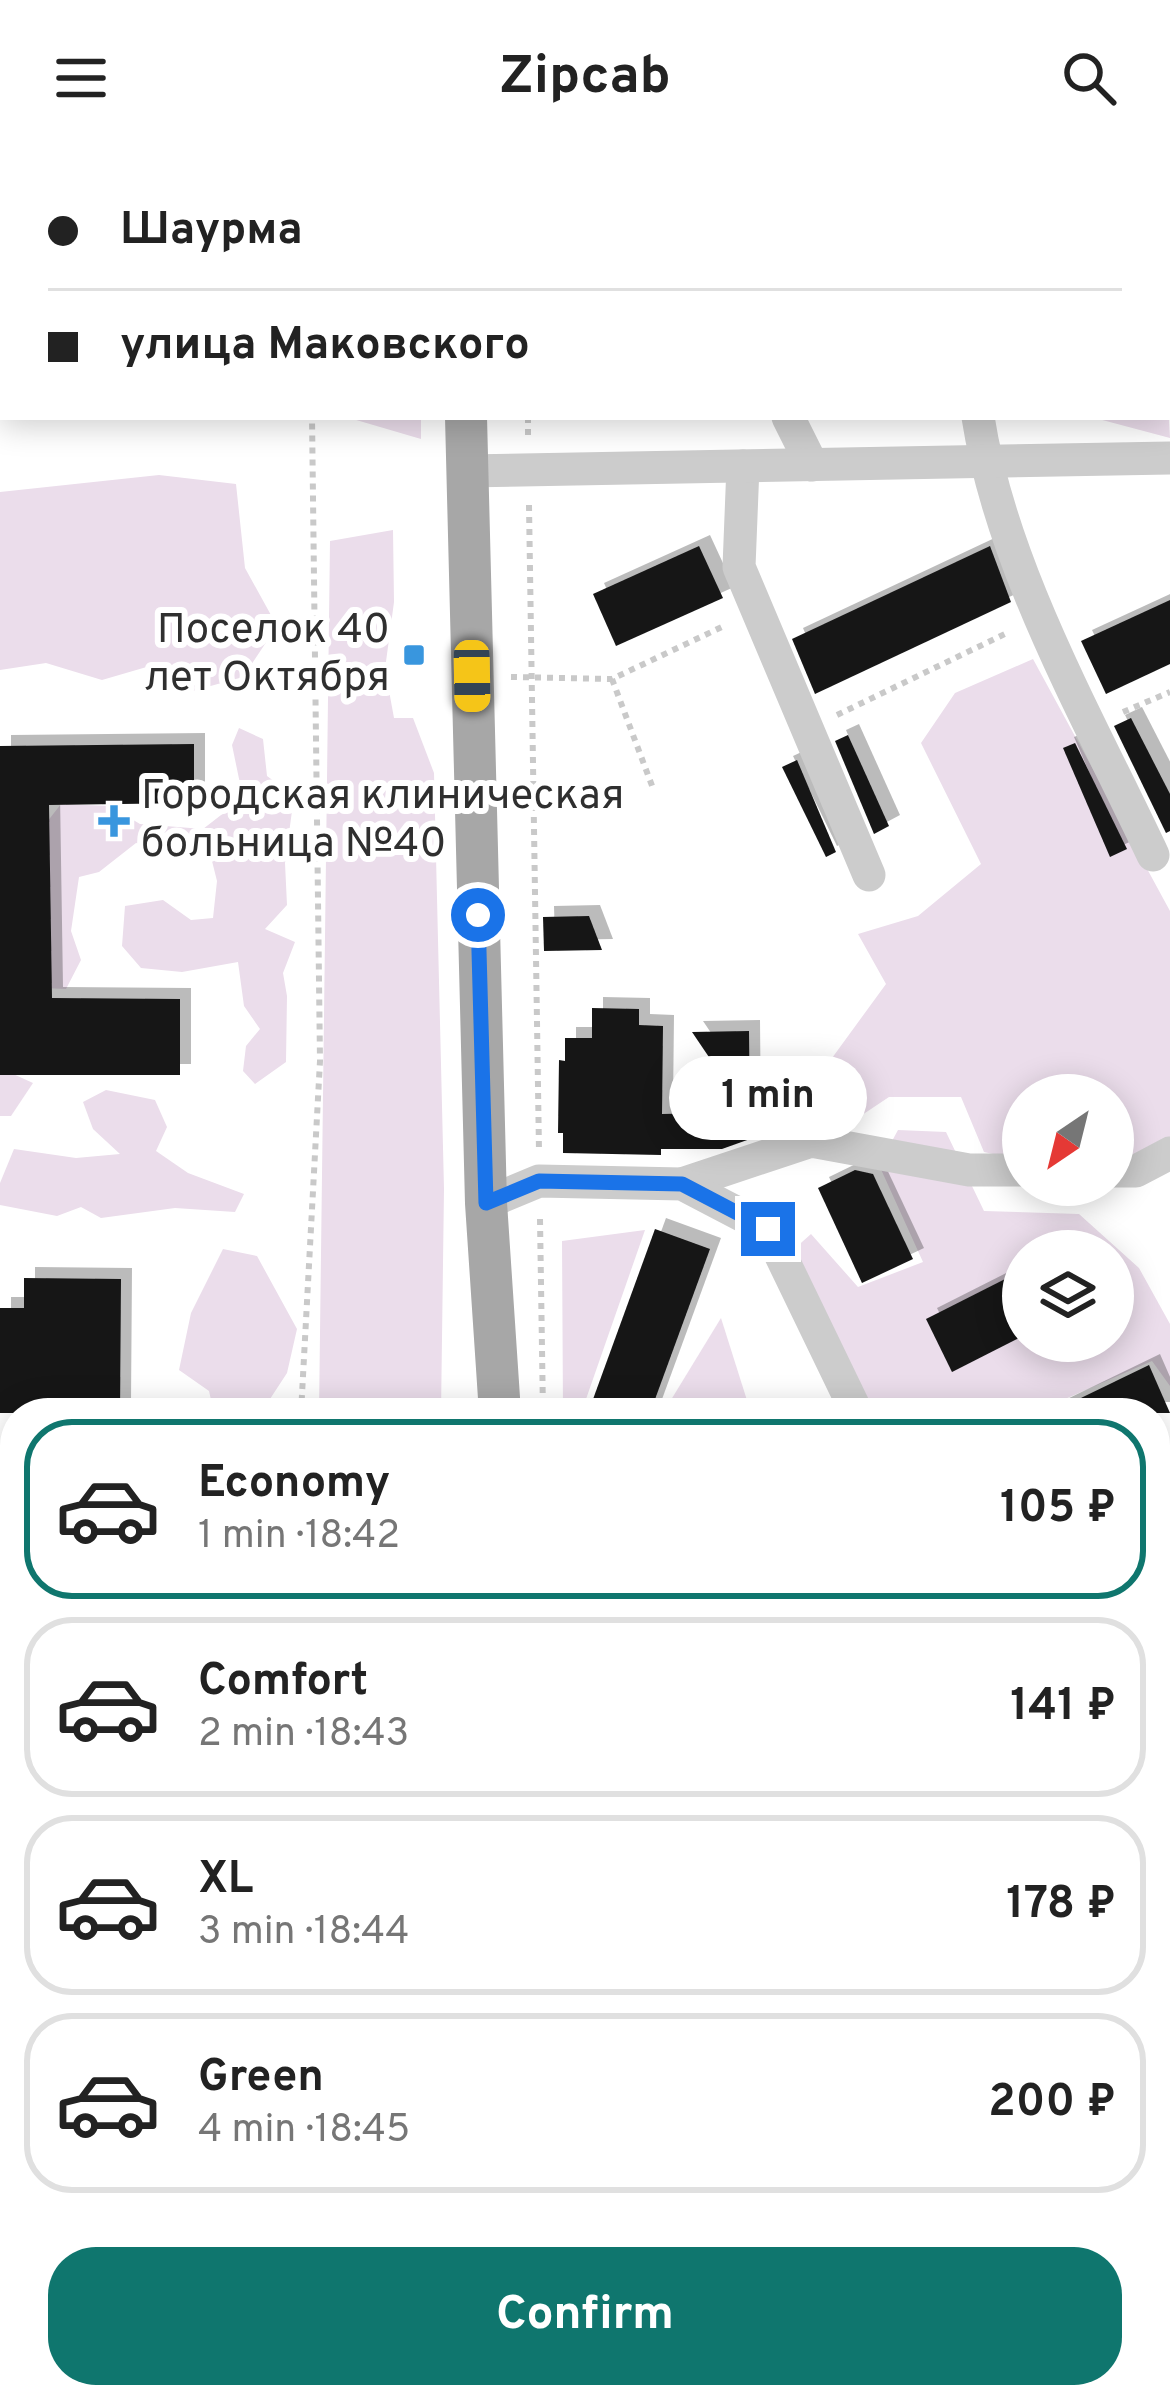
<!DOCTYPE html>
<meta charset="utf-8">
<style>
body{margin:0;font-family:Overpass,sans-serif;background:#f2f2f2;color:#222;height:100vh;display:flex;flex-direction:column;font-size:45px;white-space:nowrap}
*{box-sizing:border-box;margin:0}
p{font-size:39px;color:#767676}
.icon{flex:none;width:66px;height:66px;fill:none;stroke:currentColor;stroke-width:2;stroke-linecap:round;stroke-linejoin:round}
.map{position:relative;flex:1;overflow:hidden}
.sheet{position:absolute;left:0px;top:1242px;width:1170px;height:1011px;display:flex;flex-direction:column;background:#fff;border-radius:48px 48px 0 0;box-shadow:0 6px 30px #0003}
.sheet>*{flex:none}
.hud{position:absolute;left:0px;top:0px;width:1170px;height:264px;box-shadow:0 6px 30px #0003;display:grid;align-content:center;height:264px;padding:0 48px;background:#fff}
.needle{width:78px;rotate:215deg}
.controls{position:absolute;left:1002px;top:918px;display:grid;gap:24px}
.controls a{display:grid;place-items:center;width:132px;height:132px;border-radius:50%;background:#fff;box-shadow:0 6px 30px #0003;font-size:60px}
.end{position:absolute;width:54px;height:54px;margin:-27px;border:15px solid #1a73e8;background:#fff;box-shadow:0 0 0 6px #fff}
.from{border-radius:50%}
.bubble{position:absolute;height:84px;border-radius:42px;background:#fff;box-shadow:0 6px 30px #0003;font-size:39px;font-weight:700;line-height:84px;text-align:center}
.car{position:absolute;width:36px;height:72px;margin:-36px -18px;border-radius:15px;box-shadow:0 0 9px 3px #0007;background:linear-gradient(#f5c518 24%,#345 0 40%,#f5c518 0 76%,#345 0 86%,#f5c518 0)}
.hud b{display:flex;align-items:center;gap:42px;height:114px;font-size:45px}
.hud b+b{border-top:3px solid #e0e0e0}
.hud i{width:30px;height:30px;background:#222}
ul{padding:21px 0 0;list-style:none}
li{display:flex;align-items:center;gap:36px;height:180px;margin:0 24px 18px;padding:0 24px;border:6px solid #e0e0e0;border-radius:48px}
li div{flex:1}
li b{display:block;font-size:45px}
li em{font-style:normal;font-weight:700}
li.current{border-color:#0f766e}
li>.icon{width:108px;height:108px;stroke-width:1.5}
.button{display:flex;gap:24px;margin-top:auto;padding:24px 48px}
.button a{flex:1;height:138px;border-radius:48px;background:#0f766e;color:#fff;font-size:48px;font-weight:700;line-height:138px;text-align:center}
header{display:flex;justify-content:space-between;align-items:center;height:156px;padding:0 48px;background:#fff;font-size:54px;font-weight:700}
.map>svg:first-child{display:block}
.green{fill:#ebddeb;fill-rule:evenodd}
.building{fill:#161616;filter:url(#shadow)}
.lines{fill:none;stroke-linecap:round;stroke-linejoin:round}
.path{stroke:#c9c9c9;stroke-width:6;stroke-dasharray:6 6;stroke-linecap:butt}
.minor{stroke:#ccc;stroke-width:33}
.major{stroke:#a7a7a7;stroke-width:42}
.route{stroke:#1a73e8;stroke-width:15}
.poi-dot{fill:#3996de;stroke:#fff;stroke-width:4.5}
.labels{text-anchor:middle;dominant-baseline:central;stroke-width:12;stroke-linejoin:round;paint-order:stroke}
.poi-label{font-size:42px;fill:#2f2f2f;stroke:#fff;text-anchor:end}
</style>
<header><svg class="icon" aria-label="menu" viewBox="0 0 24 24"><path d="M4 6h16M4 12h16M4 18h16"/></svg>Zipcab<svg class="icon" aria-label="search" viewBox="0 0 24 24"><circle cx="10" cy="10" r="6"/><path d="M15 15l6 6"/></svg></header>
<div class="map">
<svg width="1170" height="2252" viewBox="0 0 1170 2252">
<defs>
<filter id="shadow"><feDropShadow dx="11" dy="-11" stdDeviation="0" flood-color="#0004"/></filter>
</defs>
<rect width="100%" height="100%" fill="#fff"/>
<g class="green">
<polygon points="15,0 204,0 205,1 13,3"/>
<polygon points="536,0 1170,0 1170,115 1167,3 536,3"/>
<polygon points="1167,229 1170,282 1091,261 1167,261"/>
<polygon points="346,261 421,261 421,283"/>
<polygon points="159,319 236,328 245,412 277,470 243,521 189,536 150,510 102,524 46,507 0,514 0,336"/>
<polygon points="393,374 394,446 385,513 394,562 413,562 434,617 444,1033 441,1257 319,1257 330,385"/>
<polygon points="1033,503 1170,755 1170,1007 1113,994 1113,939 1023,939 1023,1005 984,996 961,941 889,941 832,979 824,913 886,828 858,778 918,760 981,708 921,587 955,537"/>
<polygon points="239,572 263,583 267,620 294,640 285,707 287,749 265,773 295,786 283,817 287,840 286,906 255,928 243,915 246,890 260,873 244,850 238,806 182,816 141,812 122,790 125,750 163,744 191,764 213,762 217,725 208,689 186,697 136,687 99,716 79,721 71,775 81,804 66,833 43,832 36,680 61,648 110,650 140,668 203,673 243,642 232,589"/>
<polygon points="0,912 33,927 11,960 0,960"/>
<polygon points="106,934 155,944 167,971 156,995 188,1017 244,1038 235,1056 175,1052 101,1062 81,1051 57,1060 0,1049 0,1027 14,993 76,1002 120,998 93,973 83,946"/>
<path d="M898,974L946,976L984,1055L1079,1058L1139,1112L1170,1168V1230L1152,1205L1033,1257H875L793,1094L811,1078L858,1131L923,1106L879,1009ZM1023,1095H1113V1185H1023Z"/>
<polygon points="645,1074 585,1246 618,1257 563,1257 562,1085"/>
<polygon points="223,1093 257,1100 297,1173 287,1217 270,1243 277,1257 214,1257 209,1235 179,1214 191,1157"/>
<polygon points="721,1162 751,1257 663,1257"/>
<polygon points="1170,1338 1170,1509 1155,1516 1155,1346"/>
<polygon points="15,1555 15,1598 0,1599 0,1556"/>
<polygon points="0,1684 15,1684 15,1801 0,1806"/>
<polygon points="778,2238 859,2238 861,2242 867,2238 908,2238 903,2252 785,2252"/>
<polygon points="1004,2238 1082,2238 1091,2252 998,2252"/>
</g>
<g class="building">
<polygon points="699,390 723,442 616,490 593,438"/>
<polygon points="990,390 1011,446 815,538 792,483"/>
<polygon points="1170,444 1170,508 1106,538 1081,485"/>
<polygon points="1131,562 1170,638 1170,675 1166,677 1114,570"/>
<polygon points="848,579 889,670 874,678 835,585"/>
<polygon points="1075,587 1127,693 1110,701 1063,592"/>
<polygon points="194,588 194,647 49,649 52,842 180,843 180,919 0,919 0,590"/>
<polygon points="797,604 836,696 826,701 782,611"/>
<polygon points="589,760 602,794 544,795 543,761"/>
<polygon points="592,852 639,853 639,869 663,870 662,958 717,957 717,913 692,876 749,875 750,983 722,993 661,993 661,999 563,997 563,977 558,977 559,904 565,905 565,882 592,882"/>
<polygon points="855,1014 873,1018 913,1103 862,1127 818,1032"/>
<polygon points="655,1073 710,1093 650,1257 621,1257 592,1246"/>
<polygon points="1023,1114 1023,1180 952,1216 926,1163"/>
<polygon points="24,1122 121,1123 120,1257 0,1257 0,1152 24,1152"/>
<polygon points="1149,1209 1170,1257 1050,1257"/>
</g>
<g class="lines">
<g class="path">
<polyline points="525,0 525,3"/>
<polyline points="314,3 314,0"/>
<polyline points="528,261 528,282"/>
<polyline points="529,349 539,995"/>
<polyline points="511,521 612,523 726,469"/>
<polyline points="612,523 654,635"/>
<polyline points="1123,556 1170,536"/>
<polyline points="837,559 1009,476"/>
<polyline points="540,1063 543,1257"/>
<polyline points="301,1257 320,905 312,261"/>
<polyline points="1155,1502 1170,1495"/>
<polyline points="0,1612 15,1612"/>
<polyline points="0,2202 15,2154"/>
<polyline points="657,2238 666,2252"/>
<polyline points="754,2238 761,2252"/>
<polyline points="149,2252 155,2238"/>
<polyline points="248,2252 253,2238"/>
</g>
<g class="minor">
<polyline points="1167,171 1170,176"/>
<polyline points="788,261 812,309"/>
<path d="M978,261C1001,410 1089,563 1153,699"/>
<polyline points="743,310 739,411 869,719"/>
<polyline points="466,315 1170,302"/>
<polyline points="1113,1015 1136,1015 1170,997"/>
<polyline points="682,1028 811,985 969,1014 1023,1014"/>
<polyline points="486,1047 539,1025 682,1028 768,1073 857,1257"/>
<polyline points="1155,1319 1170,1311"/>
<polyline points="0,1540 15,1540"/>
<polyline points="0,1665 15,1665"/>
<polyline points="1155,1792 1170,1786"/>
<polyline points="1155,1868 1170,1898"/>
<polyline points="0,1875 15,1872"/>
<polyline points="712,2238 720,2252"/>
<polyline points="378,2247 380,2238"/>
<polyline points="61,2252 66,2238"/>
</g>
<g class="major">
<polyline points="466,3 466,0"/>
<polyline points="466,261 486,1047 500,1257"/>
<polyline points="203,2252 208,2238"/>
</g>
</g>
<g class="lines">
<polyline class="route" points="478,759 486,1047 539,1025 682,1028 768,1073"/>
</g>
<g class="poi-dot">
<rect x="402" y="487" width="24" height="24" rx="6"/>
<path d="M108 647h12v12h12v12h-12v12h-12v-12h-12v-12h12z"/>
</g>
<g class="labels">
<g class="poi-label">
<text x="390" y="475">Поселок 40<tspan x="390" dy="48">лет Октября</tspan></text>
<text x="141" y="641" text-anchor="start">Городская клиническая<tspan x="141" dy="48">больница №40</tspan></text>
</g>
</g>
</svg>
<div class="controls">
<a><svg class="needle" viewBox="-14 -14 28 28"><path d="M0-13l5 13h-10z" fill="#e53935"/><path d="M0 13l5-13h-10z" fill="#767676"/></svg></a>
<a><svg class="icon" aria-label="layers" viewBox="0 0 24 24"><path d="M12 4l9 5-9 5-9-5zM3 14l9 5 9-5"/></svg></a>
</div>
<i class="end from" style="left:478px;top:759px"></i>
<i class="end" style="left:768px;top:1073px"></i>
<div class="bubble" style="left:669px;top:900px;width:198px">1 min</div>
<i class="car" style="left:472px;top:520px;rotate:179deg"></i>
<div class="hud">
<b><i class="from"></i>Шаурма</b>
<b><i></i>улица Маковского</b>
</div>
<section class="sheet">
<ul>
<li class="current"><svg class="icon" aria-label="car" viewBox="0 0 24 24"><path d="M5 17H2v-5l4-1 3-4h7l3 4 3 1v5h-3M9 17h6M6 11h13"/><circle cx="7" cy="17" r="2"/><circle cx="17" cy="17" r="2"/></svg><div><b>Economy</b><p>1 min · 18:42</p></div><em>105 ₽</em></li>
<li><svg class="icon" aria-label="car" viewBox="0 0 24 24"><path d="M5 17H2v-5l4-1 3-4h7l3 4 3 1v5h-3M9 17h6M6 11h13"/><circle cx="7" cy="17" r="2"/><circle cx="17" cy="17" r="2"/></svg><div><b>Comfort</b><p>2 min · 18:43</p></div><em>141 ₽</em></li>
<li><svg class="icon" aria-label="car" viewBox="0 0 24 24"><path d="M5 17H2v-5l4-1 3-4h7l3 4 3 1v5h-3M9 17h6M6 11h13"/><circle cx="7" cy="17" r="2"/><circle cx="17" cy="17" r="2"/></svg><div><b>XL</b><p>3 min · 18:44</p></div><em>178 ₽</em></li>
<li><svg class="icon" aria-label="car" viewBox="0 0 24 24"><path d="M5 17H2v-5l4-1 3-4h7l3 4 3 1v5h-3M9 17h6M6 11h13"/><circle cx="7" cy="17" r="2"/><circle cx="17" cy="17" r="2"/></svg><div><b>Green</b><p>4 min · 18:45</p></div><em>200 ₽</em></li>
</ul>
<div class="button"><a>Confirm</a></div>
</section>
</div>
